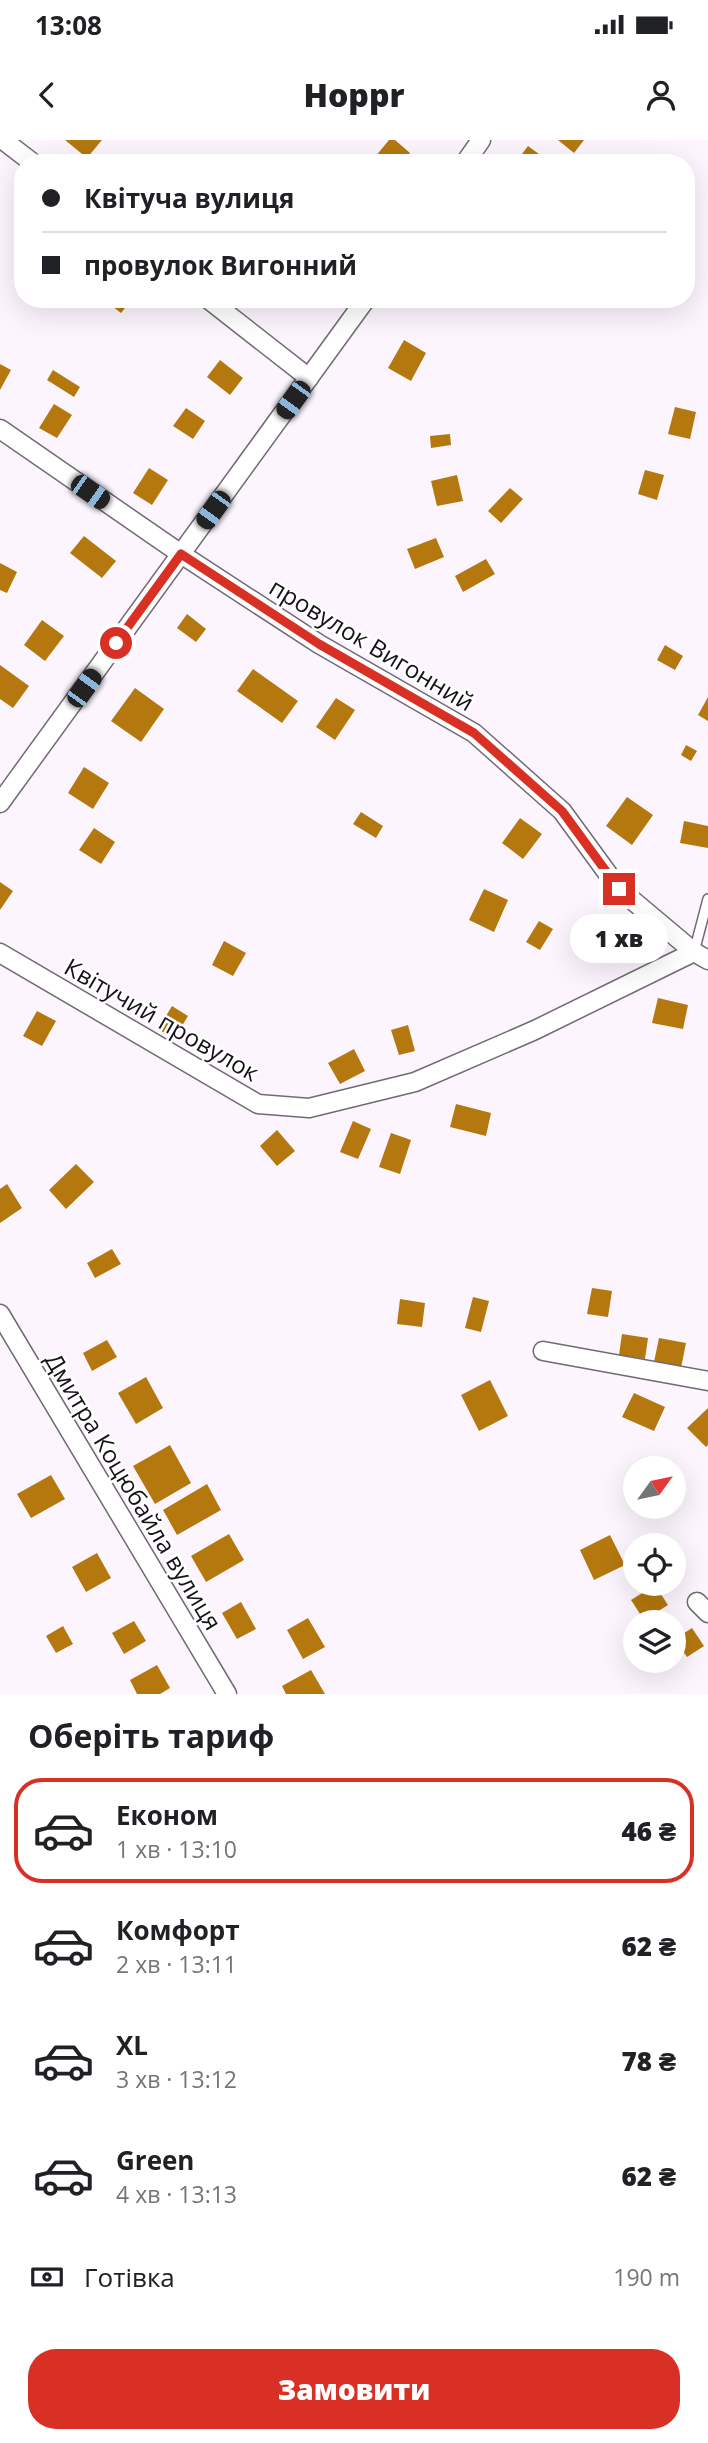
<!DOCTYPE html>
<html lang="uk">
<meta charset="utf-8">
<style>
body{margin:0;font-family:"Open Sans",sans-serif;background:#f6f6f6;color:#202124;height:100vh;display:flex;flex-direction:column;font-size:26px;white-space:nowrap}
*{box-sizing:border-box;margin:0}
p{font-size:23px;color:#757577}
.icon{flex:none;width:38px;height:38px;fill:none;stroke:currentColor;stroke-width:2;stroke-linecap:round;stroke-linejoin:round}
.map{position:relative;height:1554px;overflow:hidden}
.side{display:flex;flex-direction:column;background:#fff;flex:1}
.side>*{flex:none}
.hud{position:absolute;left:14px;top:14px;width:681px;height:154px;border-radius:28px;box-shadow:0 7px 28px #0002;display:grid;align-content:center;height:154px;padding:0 28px;background:#fff}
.needle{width:46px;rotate:57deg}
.controls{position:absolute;left:623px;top:1316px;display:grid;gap:14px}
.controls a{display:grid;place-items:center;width:63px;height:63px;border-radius:50%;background:#fff;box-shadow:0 7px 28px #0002;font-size:35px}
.end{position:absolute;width:32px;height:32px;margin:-16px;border:9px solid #d93025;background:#fff;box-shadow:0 0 0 4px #fff}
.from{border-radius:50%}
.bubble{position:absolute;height:49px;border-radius:24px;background:#fff;box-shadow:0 7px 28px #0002;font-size:23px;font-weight:800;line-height:49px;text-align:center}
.car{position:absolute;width:21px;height:42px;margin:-21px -10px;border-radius:9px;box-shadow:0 0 5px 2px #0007;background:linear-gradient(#222 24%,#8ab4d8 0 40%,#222 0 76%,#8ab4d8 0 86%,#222 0)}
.hud b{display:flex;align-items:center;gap:24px;height:66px;font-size:26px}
.hud b+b{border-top:2px solid #e0e0e0}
.hud i{width:18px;height:18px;background:#202124}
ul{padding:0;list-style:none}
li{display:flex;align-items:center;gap:21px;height:105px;margin:0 14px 10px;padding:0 14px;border:4px solid transparent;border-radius:28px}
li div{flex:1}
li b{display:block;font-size:26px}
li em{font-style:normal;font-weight:800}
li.selected{border-color:#d93025}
li>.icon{width:63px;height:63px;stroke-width:1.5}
h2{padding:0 28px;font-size:32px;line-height:84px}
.pay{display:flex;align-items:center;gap:18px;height:77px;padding:0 28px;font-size:26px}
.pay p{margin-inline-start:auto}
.action{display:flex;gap:14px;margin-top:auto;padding:14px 28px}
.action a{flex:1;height:80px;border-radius:28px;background:#d93025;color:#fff;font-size:28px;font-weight:800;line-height:80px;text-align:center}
.status{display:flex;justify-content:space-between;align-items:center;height:49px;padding:0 35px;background:#fff;direction:ltr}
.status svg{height:19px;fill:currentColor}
header{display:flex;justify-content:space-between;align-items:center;height:91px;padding:0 28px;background:#fff;font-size:32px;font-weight:800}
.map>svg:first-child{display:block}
.building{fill:#b4780e}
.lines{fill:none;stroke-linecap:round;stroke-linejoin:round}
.lane-casing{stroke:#706a72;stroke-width:12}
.street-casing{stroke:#706a72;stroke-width:21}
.lane{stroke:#fff;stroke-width:9}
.street{stroke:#fff;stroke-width:18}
.route{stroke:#d93025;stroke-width:9}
.labels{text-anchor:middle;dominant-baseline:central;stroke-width:5;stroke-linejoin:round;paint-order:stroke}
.street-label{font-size:24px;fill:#161316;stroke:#fff}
</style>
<div class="status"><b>13:08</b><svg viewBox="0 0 49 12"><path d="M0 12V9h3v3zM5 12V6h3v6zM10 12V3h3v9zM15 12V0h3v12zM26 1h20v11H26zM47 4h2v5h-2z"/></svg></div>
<header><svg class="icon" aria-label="back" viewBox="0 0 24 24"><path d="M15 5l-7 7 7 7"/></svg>Hoppr<svg class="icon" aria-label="person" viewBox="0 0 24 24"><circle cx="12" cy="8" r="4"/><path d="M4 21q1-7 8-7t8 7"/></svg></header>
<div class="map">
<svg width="708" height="1554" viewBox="0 0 708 1554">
<rect width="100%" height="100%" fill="#fdf5fe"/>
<g class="building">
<polygon points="65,0 102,0 87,18"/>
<polygon points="389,0 395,0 410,13 402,23 370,23"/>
<polygon points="558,0 584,0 574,13"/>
<polygon points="528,6 551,23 515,23"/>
<polygon points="103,159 132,159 121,173"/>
<polygon points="404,200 426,213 411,241 388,228"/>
<polygon points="220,220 243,238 230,255 207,237"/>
<polygon points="0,224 11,230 0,250"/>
<polygon points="53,230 80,247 74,257 47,240"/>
<polygon points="54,264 72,275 57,298 39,288"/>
<polygon points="675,267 696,272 690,299 668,294"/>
<polygon points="186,268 205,281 193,299 173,286"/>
<polygon points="450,294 451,305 431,308 430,296"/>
<polygon points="149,328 168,340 152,365 133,353"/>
<polygon points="645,330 664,335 657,360 638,354"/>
<polygon points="457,335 463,361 437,366 431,341"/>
<polygon points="510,348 523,359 501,383 488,371"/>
<polygon points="84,396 116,421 102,438 70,413"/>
<polygon points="436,398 444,417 415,429 407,409"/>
<polygon points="486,419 495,434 463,452 455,436"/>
<polygon points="0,423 17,432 7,453 0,450"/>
<polygon points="187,474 206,489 196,502 177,488"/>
<polygon points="42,480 64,496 45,521 24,505"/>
<polygon points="665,505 683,516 675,530 657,520"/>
<polygon points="0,525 29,546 13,568 0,559"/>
<polygon points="253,529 298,561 282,583 237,551"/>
<polygon points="135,548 164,569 141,602 111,581"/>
<polygon points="708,557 708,581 698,575"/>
<polygon points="336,558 355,570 335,600 316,587"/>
<polygon points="686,605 697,611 691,621 681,615"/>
<polygon points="84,627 109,643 93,669 68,653"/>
<polygon points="627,657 653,675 632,705 606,686"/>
<polygon points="361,672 383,686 376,698 353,684"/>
<polygon points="520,678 542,694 523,719 502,703"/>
<polygon points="684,681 708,686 708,708 680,703"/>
<polygon points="94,688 115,702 101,724 79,710"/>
<polygon points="0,742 13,751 0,770"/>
<polygon points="484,749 508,760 494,792 469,780"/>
<polygon points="539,781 553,789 540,810 526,802"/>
<polygon points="224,801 246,813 233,836 212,825"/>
<polygon points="658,858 688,865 683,889 652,883"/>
<polygon points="172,866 188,876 174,899 158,889"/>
<polygon points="37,871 56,881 42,906 23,896"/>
<polygon points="408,885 415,911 399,915 391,890"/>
<polygon points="354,909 365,931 340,944 328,923"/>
<polygon points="456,964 491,973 486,996 450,987"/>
<polygon points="353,981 371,989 358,1019 340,1012"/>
<polygon points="277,990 295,1011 277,1026 260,1006"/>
<polygon points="391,993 411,1000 400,1034 379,1027"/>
<polygon points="76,1024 94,1042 66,1069 49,1050"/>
<polygon points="7,1044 22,1068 0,1083 0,1049"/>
<polygon points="112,1109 121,1124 95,1138 87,1123"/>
<polygon points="592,1148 612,1151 608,1177 587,1174"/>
<polygon points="473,1157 489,1161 481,1192 465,1188"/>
<polygon points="400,1159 425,1163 422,1187 397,1184"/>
<polygon points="622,1194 648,1198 645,1219 619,1215"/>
<polygon points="659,1198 686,1203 681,1228 654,1222"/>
<polygon points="107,1200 117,1217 92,1231 83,1213"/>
<polygon points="146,1237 163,1268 136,1284 118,1253"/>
<polygon points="490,1240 508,1276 479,1291 461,1255"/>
<polygon points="634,1253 665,1267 654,1291 622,1277"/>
<polygon points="708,1268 708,1305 706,1307 687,1288"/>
<polygon points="170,1305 191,1343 155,1364 133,1326"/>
<polygon points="51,1335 65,1359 31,1378 17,1354"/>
<polygon points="207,1344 221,1370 177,1395 163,1370"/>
<polygon points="229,1394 244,1420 206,1442 191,1416"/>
<polygon points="610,1395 625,1425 594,1440 580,1410"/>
<polygon points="97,1413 111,1438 86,1452 72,1427"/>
<polygon points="655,1445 668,1465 644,1480 631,1460"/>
<polygon points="241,1462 256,1489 237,1499 222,1473"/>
<polygon points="308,1478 325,1507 303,1519 287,1490"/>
<polygon points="134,1481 146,1501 124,1514 112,1493"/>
<polygon points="63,1486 73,1504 56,1513 46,1496"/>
<polygon points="692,1488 704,1506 687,1517 675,1499"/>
<polygon points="157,1525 170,1548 160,1554 137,1554 130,1540"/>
<polygon points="311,1530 325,1554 286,1554 282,1546"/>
</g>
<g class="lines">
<defs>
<polyline id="lane" points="694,812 708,759"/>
<g id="street">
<polyline points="3,0 33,23"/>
<polyline points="465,23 481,0"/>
<polyline points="208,159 309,238"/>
<polyline points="0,289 181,414 319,504 474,593 562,671 619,749 694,812 708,820"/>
<polyline points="0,663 366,159"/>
<polyline points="0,813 258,964 309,968 415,942 535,890 694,812"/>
<polyline points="0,1174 227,1554"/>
<polyline points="543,1211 708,1241"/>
<polyline points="697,1462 708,1473"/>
</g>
</defs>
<use href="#lane" class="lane-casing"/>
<use href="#street" class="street-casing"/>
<use href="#lane" class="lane"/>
<use href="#street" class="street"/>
</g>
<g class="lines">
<polyline class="route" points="116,503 181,414 319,504 474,593 562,671 619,749"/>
</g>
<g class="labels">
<g class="street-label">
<text transform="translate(372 504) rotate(31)">провулок Вигонний</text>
<text transform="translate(162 879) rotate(30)">Квітучий провулок</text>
<text transform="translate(134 1351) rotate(59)">Дмитра Коцюбайла вулиця</text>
</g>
</g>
</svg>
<div class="controls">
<a><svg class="needle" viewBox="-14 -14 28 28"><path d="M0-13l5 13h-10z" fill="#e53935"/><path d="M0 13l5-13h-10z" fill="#757577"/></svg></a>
<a><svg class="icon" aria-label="locate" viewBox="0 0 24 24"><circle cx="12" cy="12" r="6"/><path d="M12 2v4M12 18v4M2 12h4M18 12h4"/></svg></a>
<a><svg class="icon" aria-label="layers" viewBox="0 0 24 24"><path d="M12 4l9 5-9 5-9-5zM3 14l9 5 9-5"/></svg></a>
</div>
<i class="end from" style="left:116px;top:503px"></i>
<i class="end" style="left:619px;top:749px"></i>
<div class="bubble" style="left:570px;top:774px;width:98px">1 хв</div>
<i class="car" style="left:293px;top:260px;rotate:216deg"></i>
<i class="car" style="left:90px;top:352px;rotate:125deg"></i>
<i class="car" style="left:213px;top:370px;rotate:216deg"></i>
<i class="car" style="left:84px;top:548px;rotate:36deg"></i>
<div class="hud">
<b><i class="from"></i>Квітуча вулиця</b>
<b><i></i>провулок Вигонний</b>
</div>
</div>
<section class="side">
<h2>Оберіть тариф</h2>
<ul>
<li class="selected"><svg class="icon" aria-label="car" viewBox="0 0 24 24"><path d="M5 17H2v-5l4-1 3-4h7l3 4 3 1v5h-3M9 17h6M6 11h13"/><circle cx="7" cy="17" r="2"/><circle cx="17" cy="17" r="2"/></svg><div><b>Економ</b><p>1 хв · 13:10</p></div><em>46 ₴</em></li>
<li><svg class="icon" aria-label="car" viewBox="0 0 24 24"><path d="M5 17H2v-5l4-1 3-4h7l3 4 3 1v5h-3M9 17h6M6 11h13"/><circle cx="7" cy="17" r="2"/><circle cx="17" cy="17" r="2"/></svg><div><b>Комфорт</b><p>2 хв · 13:11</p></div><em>62 ₴</em></li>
<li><svg class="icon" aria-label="car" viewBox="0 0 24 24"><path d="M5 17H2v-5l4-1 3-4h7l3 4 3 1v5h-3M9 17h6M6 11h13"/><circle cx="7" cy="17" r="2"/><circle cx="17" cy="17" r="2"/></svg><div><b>XL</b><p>3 хв · 13:12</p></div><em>78 ₴</em></li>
<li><svg class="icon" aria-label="car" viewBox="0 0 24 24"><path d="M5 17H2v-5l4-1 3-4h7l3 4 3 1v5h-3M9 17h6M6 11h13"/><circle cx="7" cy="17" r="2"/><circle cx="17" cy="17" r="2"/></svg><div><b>Green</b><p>4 хв · 13:13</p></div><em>62 ₴</em></li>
</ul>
<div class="pay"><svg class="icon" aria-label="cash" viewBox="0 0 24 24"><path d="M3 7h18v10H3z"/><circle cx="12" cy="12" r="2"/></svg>Готівка<p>190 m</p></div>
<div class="action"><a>Замовити</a></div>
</section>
